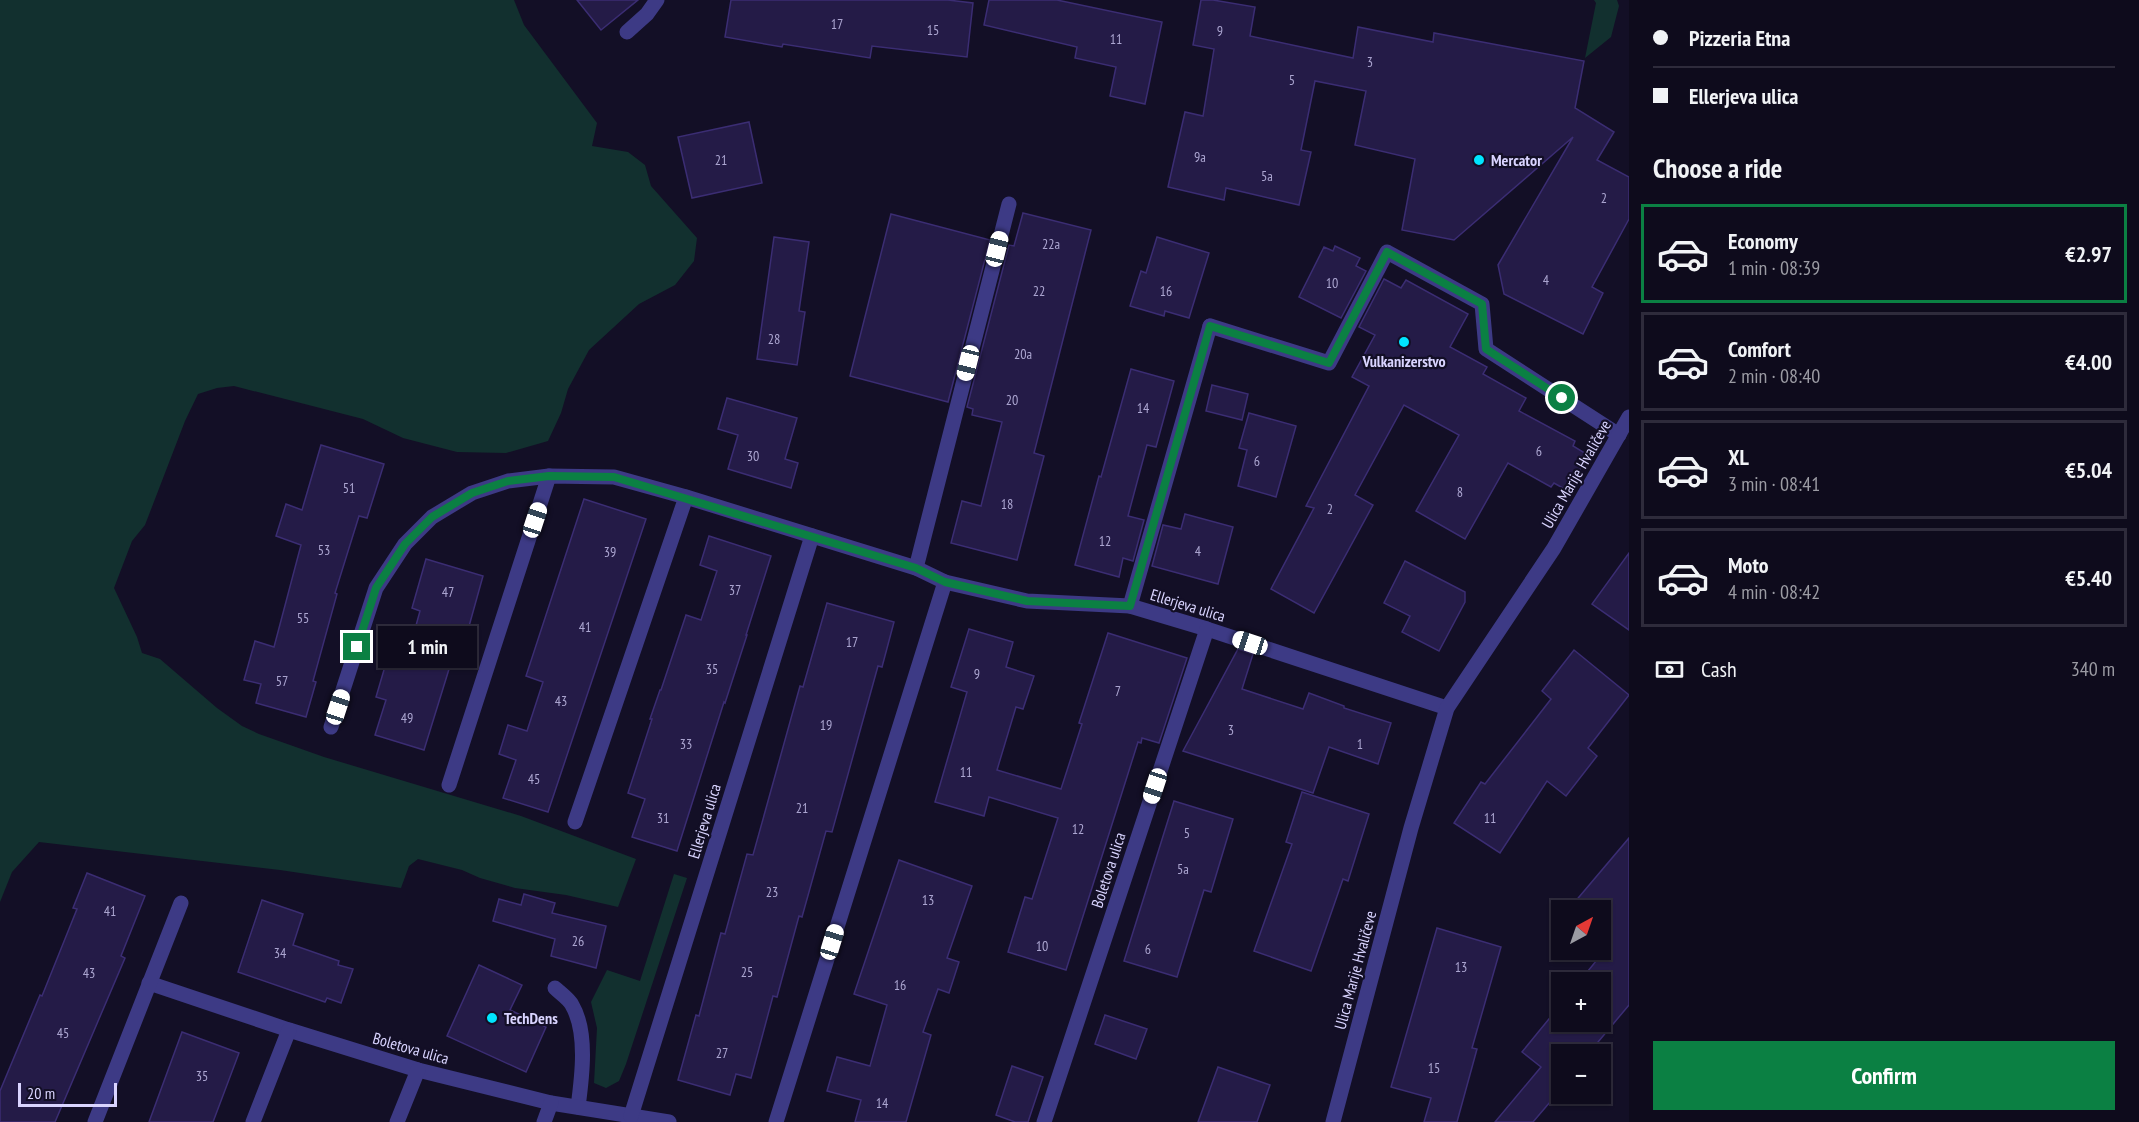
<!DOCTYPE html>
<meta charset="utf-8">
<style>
body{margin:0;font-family:"PT Sans Narrow",sans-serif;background:#171425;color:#f1f3f6;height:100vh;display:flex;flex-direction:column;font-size:22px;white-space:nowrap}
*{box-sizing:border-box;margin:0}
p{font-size:20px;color:#9b9ba3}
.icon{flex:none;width:33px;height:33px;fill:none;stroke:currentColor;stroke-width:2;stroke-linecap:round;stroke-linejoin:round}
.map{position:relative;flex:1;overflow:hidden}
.panel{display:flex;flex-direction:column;background:#0e0b1c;width:510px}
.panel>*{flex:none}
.banner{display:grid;align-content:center;height:132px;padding:0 24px;background:#0e0b1c}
.needle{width:39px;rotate:40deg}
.buttons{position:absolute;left:1551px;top:900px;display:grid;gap:12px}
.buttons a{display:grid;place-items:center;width:60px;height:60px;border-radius:0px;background:#0e0b1c;box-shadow:0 2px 4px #0004,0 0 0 2px #2e2b3b;font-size:30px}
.scale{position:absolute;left:18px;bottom:15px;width:99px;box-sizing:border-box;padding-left:6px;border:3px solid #d9d4ff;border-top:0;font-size:16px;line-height:21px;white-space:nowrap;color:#d9d4ff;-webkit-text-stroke:4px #130f26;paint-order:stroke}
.end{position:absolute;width:27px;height:27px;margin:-14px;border:8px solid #0b8043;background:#fff;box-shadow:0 0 0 3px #fff}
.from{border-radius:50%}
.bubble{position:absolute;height:42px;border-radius:0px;background:#0e0b1c;box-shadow:0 2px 4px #0004,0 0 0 2px #2e2b3b;font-size:20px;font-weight:700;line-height:42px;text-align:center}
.car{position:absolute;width:18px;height:36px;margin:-18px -9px;border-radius:8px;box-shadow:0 0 4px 2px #0007;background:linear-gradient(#fff 24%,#345 0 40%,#fff 0 76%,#345 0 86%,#fff 0)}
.banner b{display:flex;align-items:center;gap:21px;height:57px;font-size:22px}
.banner b+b{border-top:2px solid #2e2b3b}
.banner i{width:15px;height:15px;background:#f1f3f6}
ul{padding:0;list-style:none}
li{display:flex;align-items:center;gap:18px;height:99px;margin:0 12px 9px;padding:0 12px;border:3px solid #2e2b3b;border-radius:0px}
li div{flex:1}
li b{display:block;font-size:22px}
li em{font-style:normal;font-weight:700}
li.on{border-color:#0b8043}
li>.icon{width:54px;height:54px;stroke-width:1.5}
h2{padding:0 24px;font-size:27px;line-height:72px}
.pay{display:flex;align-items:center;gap:15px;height:66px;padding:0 24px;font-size:22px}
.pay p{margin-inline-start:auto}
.primary-button{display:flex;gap:12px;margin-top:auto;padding:12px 24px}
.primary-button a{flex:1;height:69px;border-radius:0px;background:#0b8043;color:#fff;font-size:24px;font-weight:700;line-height:69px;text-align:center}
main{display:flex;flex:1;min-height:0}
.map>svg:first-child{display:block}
.green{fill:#12302f}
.building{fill:#241b47;stroke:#3b2d73;stroke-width:1.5}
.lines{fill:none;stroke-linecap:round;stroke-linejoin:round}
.lane{stroke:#3d3a85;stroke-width:15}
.street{stroke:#3d3a85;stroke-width:15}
.route{stroke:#0b8043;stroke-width:8}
.poi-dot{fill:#00e5ff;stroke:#130f26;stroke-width:2}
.labels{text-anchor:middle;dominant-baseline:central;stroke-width:4.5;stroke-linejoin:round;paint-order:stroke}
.number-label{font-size:14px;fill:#aca6d1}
.poi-label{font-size:16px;font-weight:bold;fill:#d9d4ff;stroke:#130f26;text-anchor:start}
.street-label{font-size:16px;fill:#d9d4ff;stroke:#130f26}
</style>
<main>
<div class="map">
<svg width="1629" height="1122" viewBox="0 0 1629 1122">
<rect width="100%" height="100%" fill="#130f26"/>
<g class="green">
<polygon points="0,0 514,0 524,25 597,123 592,146 628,152 645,165 651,186 697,238 694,261 675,285 639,304 589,350 568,389 561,413 548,441 506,453 457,452 403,438 363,419 234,386 217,388 198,394 185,421 145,525 132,541 114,588 137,637 142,653 160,659 217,708 242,726 259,734 324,757 521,816 636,859 618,907 566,895 515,888 480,878 462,870 418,859 409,866 401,888 280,870 39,842 12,872 0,902"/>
<polygon points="1594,0 1617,0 1619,6 1611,37 1585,58 1596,3"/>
<polygon points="674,874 687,878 626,1064 619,1081 606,1088 594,1083 597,1028 591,1002 607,970 640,981"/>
</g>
<g class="building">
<polygon points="577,0 638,0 601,30"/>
<polygon points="731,0 948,0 973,3 967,57 872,46 870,58 783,44 782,47 725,37"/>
<polygon points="989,0 1057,0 1162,22 1145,104 1110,96 1116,67 1075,58 1077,47 984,25"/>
<polygon points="1201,0 1213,0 1255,7 1250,36 1353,58 1358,27 1433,42 1434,33 1584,61 1575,108 1614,132 1597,160 1629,177 1629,219 1592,287 1603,293 1583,334 1504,294 1498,265 1573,137 1454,240 1402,230 1415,159 1355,145 1366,91 1315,81 1301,150 1311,152 1299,205 1226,188 1224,200 1168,187 1185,112 1203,116 1214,49 1193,45"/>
<polygon points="749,122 762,183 692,198 678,137"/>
<polygon points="1023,213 1091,230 1034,453 1044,456 1017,560 951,543 962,501 981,506 1002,422 972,415 973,409 967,407 1009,245 1014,246"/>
<polygon points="891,214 990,240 948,402 850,376"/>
<polygon points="774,237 809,242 799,311 805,312 797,365 757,359"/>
<polygon points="1157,237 1209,253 1189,318 1165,311 1164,316 1130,306 1141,271 1146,273"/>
<polygon points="1335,246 1360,258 1356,266 1366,271 1341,318 1299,297 1324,247 1333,251"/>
<polygon points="1384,279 1401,288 1406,280 1468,314 1450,347 1487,367 1483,374 1526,398 1519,411 1575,441 1573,446 1588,455 1568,491 1554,483 1551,487 1508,463 1465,539 1416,511 1459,435 1404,405 1355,495 1373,505 1314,613 1271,589 1314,508 1306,506 1369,386 1352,377 1375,335 1359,327"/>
<polygon points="1131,369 1174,381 1156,447 1147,445 1128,516 1144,520 1133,561 1123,558 1119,577 1075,565 1099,476 1101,477"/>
<polygon points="1212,385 1248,394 1242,420 1206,411"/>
<polygon points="727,398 797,418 785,459 798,463 791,488 728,469 738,435 718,429"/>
<polygon points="1249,413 1296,426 1276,497 1238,486 1247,450 1239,448"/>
<polygon points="321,445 384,464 367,518 359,516 335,593 337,594 313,681 316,682 306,717 256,703 261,684 244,680 255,641 274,647 301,545 276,536 286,504 302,510"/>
<polygon points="584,499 646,519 548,812 503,798 516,760 499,754 508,725 527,731 543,682 526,676"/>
<polygon points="1185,514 1233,527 1218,584 1152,566 1163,525 1181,529"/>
<polygon points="709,536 771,556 746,635 747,635 725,703 724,702 677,851 632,837 645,799 628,793 652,719 650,719 660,690 661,690 686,615 701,620 717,571 700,565"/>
<polygon points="1629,553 1629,630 1592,604"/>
<polygon points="426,559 483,576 461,655 454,653 424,750 375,735 386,700 376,697 386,663 404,669 420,611 412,608"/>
<polygon points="1405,561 1465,592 1465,602 1439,651 1402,632 1410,616 1384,603"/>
<polygon points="827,603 894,622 882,667 878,666 832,832 826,831 802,917 799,916 777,997 773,996 751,1078 736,1074 730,1095 678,1080 696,1015 699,1016 721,933 725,934 747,854 753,855 800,686 803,687"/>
<polygon points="969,629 1013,642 1006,667 1034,676 1023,709 1016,707 997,770 1061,789 1082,724 1079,723 1108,633 1187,658 1159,743 1142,738 1141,743 1138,742 1066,970 1008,952 1025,897 1032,899 1058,818 989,797 984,816 935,802 967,692 951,687"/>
<polygon points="1238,649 1253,654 1242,689 1303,709 1309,693 1344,706 1344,708 1391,723 1378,764 1329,747 1313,793 1183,751"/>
<polygon points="1574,650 1629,695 1588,748 1597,756 1566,796 1547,781 1500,853 1454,823 1481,782 1485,784 1551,699 1542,691"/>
<polygon points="1302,792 1369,814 1348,881 1343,879 1311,971 1254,951 1292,844 1286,842"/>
<polygon points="1174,801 1233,819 1211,892 1204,890 1177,977 1124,961"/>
<polygon points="1629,838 1629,1005 1588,1054 1562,1054 1562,1088 1533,1122 1495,1122 1541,1067 1522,1052 1562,1003 1562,1022 1600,1022 1600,982 1579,982 1601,955 1600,910 1568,910"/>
<polygon points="899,860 972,886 947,958 959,962 949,993 938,989 923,1032 931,1035 906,1122 855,1122 861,1100 827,1091 837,1057 870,1066 887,1005 854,994"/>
<polygon points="87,873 145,896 121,956 125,958 55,1122 0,1122 0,1091 40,995 42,996 77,909 73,908"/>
<polygon points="524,894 555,903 552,913 606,926 596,968 551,956 555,939 493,921 499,899 521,905"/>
<polygon points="262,900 303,914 293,945 339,961 338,965 353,969 341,1003 327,998 325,1002 238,972"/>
<polygon points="1437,928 1501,947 1472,1048 1477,1049 1457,1122 1424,1122 1431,1098 1391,1087"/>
<polygon points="479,965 522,985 510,1010 546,1027 526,1072 447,1036"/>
<polygon points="1105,1015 1147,1029 1136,1059 1095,1044"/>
<polygon points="182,1032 239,1053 213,1122 149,1122"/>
<polygon points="1012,1066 1043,1077 1028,1122 1015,1122 996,1115"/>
<polygon points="1218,1067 1270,1085 1257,1122 1198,1122"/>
</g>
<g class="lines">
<g class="lane">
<polyline points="1210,326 1329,363 1387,252 1482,304 1486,349 1619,435"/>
<path d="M555,988C560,993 569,999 572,1005C588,1032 582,1077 578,1107"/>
</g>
<g class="street">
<polyline points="627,32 647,14 657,0"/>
<polyline points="916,568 1009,204"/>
<polyline points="1130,606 1210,326"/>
<polyline points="331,727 376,588 405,544 432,517 472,493 508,481 549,476 614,477 686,497 916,568 945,582 1027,601 1130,606 1207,629 1447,708"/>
<polyline points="449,785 549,476"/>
<polyline points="575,822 686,497"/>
<polyline points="149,983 289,1030 418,1070 551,1103 669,1122"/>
<polyline points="631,1116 812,536"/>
<polyline points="95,1122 181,903"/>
<polyline points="253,1122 289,1030"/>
<polyline points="397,1122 418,1070"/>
<polyline points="544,1122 551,1103"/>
<polyline points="776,1122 945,582"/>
<polyline points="1044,1122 1207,629"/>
<polyline points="1333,1122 1411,828 1447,708 1554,548 1629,417"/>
</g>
</g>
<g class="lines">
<polyline class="route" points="357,647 376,588 405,544 432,517 472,493 508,481 549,476 614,477 916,568 945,582 1027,601 1130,606 1210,326 1329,363 1387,252 1482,304 1486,349 1562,398"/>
</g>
<g class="poi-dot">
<circle cx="1479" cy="160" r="6"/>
<circle cx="1404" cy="342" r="6"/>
<circle cx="492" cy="1018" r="6"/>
</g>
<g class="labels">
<g class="number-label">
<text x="837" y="24">17</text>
<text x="933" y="30">15</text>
<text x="1220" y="31">9</text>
<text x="1116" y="39">11</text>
<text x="1370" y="62">3</text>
<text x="1292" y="80">5</text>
<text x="1200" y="157">9a</text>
<text x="721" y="160">21</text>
<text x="1267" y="176">5a</text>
<text x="1604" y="198">2</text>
<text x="1051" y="244">22a</text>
<text x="1546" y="280">4</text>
<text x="1332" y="283">10</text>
<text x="1039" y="291">22</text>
<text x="1166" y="291">16</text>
<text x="774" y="339">28</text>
<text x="1023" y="354">20a</text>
<text x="1012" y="400">20</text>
<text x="1143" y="408">14</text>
<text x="1539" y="451">6</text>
<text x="753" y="456">30</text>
<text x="1257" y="461">6</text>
<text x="349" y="488">51</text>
<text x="1460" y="492">8</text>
<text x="1007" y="504">18</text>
<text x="1330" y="509">2</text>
<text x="1105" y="541">12</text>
<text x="324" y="550">53</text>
<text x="1198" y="551">4</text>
<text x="610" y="552">39</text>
<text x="735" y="590">37</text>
<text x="448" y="592">47</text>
<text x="303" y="618">55</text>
<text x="585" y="627">41</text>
<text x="852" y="642">17</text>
<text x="712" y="669">35</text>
<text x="977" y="674">9</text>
<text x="282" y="681">57</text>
<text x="1118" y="691">7</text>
<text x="561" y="701">43</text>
<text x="407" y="718">49</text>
<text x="826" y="725">19</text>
<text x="1231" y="730">3</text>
<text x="686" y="744">33</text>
<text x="1360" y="744">1</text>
<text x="966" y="772">11</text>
<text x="534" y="779">45</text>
<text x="802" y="808">21</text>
<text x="663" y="818">31</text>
<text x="1490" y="818">11</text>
<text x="1078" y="829">12</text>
<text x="1187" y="833">5</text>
<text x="1183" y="869">5a</text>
<text x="772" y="892">23</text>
<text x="928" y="900">13</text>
<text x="110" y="911">41</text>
<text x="578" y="941">26</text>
<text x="1042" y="946">10</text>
<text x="1148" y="949">6</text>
<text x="280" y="953">34</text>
<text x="1461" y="967">13</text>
<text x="747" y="972">25</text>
<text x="89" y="973">43</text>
<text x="900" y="985">16</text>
<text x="63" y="1033">45</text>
<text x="722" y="1053">27</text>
<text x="1434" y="1068">15</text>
<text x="202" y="1076">35</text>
<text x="882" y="1103">14</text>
</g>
<g class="poi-label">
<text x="1491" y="160">Mercator</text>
<text x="1404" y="361" text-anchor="middle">Vulkanizerstvo</text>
<text x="504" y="1018">TechDens</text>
</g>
<g class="street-label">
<text transform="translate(1576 474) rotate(-60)">Ulica Marije Hvaličeve</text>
<text transform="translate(1188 605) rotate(17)">Ellerjeva ulica</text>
<text transform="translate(704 821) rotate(-73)">Ellerjeva ulica</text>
<text transform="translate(1108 870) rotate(-72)">Boletova ulica</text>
<text transform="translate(1355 970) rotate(-75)">Ulica Marije Hvaličeve</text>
<text transform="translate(411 1048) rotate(16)">Boletova ulica</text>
</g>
</g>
</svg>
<div class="buttons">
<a><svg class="needle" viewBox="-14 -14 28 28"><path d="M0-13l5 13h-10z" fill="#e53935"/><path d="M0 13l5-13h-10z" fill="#9b9ba3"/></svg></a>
<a>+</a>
<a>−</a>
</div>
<div class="scale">20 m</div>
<i class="end from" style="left:1562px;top:398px"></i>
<i class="end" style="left:357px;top:647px"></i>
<div class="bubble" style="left:378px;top:626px;width:99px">1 min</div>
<i class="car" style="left:997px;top:249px;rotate:14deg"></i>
<i class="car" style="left:968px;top:363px;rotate:194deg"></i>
<i class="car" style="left:535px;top:520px;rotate:18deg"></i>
<i class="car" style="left:1250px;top:643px;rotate:288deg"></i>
<i class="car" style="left:338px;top:707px;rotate:18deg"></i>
<i class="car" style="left:1155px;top:786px;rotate:198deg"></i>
<i class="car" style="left:832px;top:942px;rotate:17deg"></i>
</div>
<section class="panel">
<div class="banner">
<b><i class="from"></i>Pizzeria Etna</b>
<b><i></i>Ellerjeva ulica</b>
</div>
<h2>Choose a ride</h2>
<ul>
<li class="on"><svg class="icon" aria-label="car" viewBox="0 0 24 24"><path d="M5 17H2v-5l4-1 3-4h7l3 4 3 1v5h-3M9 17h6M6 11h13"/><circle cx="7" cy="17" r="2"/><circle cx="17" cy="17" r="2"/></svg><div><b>Economy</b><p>1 min · 08:39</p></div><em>€2.97</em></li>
<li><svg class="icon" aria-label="car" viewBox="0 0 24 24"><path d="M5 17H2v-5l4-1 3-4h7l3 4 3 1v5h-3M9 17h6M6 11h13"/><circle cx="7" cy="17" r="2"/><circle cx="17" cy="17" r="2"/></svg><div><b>Comfort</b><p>2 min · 08:40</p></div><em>€4.00</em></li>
<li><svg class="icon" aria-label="car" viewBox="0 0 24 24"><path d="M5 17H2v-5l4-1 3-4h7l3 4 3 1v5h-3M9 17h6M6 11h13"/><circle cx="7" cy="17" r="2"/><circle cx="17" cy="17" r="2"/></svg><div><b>XL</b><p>3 min · 08:41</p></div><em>€5.04</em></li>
<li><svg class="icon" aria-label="car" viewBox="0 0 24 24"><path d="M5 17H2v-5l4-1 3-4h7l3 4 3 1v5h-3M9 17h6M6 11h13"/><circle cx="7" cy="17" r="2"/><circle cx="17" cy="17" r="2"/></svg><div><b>Moto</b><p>4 min · 08:42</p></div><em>€5.40</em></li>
</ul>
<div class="pay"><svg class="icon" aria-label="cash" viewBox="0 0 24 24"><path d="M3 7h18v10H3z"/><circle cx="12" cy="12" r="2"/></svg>Cash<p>340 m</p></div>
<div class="primary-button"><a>Confirm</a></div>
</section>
</main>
